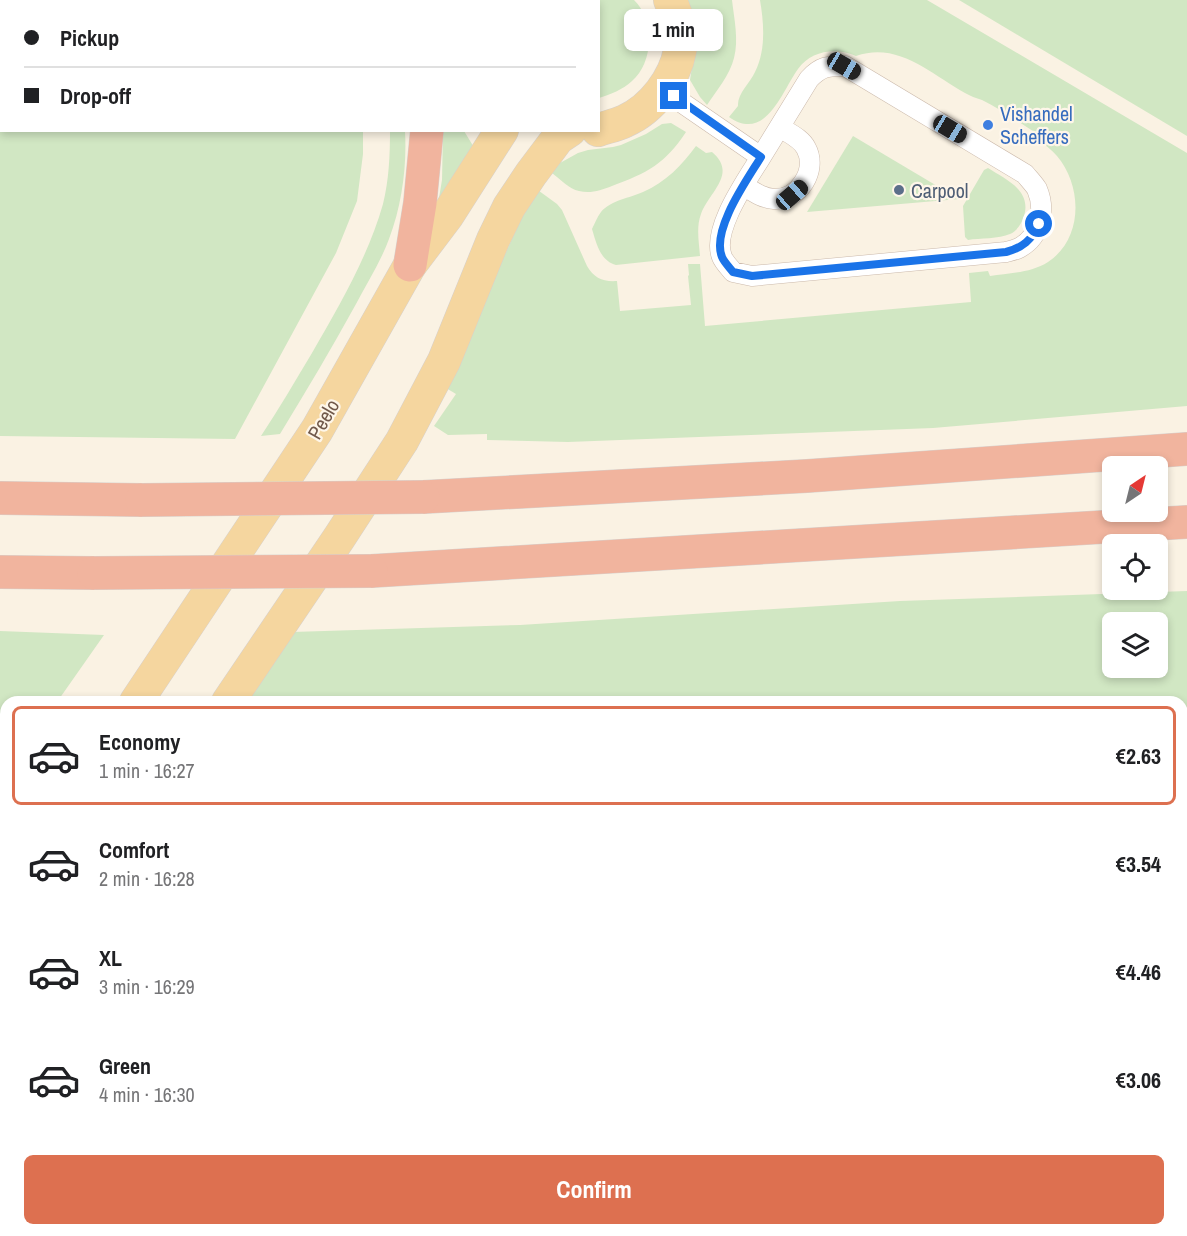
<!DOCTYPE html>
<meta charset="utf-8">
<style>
body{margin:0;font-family:"Archivo Narrow",sans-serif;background:#f6f6f6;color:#202124;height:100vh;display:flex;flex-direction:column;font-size:22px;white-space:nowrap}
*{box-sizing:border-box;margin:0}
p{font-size:20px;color:#757577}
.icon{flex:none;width:33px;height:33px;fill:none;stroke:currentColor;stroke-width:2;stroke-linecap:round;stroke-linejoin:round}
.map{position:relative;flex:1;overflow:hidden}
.panel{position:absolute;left:0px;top:696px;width:1188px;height:540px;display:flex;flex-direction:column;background:#fff;border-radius:18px 18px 0 0;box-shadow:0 3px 9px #0003}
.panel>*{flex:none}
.hud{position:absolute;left:0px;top:0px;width:600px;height:132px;box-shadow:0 3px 9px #0003;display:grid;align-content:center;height:132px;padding:0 24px;background:#fff}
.needle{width:39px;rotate:35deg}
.tools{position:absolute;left:1102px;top:456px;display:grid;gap:12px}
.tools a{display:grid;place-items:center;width:66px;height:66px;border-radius:9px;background:#fff;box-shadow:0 3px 9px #0003;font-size:30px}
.end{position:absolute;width:27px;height:27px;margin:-14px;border:8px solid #1a73e8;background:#fff;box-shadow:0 0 0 3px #fff}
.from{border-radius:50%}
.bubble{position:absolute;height:42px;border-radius:9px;background:#fff;box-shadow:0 3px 9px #0003;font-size:20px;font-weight:700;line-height:42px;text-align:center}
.car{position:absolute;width:18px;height:36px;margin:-18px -9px;border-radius:8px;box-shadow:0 0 4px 2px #0007;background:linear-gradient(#222 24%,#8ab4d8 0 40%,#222 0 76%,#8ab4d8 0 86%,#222 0)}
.hud b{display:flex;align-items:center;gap:21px;height:57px;font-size:22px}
.hud b+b{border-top:2px solid #e0e0e0}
.hud i{width:15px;height:15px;background:#202124}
ul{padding:10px 0 0;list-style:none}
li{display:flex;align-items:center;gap:18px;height:99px;margin:0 12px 9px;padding:0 12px;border:3px solid transparent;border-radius:9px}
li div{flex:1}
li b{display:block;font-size:22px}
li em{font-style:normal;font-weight:700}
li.current{border-color:#dd7050}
li>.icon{width:54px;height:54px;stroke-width:1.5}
.action{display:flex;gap:12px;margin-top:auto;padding:12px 24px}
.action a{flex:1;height:69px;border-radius:9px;background:#dd7050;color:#fff;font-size:24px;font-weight:700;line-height:69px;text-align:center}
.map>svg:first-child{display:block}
.green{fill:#d1e7c3;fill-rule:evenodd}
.water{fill:#b9dce2;stroke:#a0cbd4;stroke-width:1.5}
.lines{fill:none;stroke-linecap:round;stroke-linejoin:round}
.lane-casing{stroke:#cbb9ab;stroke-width:21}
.secondary-casing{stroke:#d0bbab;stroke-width:34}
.primary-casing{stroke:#d7d1cd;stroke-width:34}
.highway-casing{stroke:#d7d1cd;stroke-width:34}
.lane{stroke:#fff;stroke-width:20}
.secondary{stroke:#fff;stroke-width:33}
.primary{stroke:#f5d69f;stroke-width:33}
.highway{stroke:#f1b49e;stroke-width:33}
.highway-bridge-casing{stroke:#d7d1cd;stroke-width:34;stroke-linecap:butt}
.highway-bridge{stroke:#f1b49e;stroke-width:33}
.route{stroke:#1a73e8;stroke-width:8}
.shop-dot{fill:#3f7fe0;stroke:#fef6e9;stroke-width:2}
.service-dot{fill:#5c6f8a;stroke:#fef6e9;stroke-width:2}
.labels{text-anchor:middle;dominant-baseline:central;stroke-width:4.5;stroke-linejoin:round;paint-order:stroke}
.shop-label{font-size:20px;fill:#366cbe;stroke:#fef6e9;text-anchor:start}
.service-label{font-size:20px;fill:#4e5e75;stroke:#fef6e9;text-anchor:start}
.street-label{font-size:20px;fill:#71594b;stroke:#fef6e9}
</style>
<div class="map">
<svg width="1187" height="1236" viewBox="0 0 1187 1236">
<rect width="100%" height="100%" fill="#faf2e3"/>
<g class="green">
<polygon points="0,0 362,0 363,1 2,2 2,130 363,131 363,154 357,201 336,253 235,439 0,436"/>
<path d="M547,0H634C655,20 654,62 632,81C622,90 611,94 599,98L598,2L546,1Z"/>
<path d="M688,0H732C734,18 739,40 734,58C730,75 716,91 707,105L700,97L690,80L692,67Z"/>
<path d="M760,0H927L1187,153V406L933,428L568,442L487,440V434L448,435L434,426L456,394L446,388L449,378L535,188L557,204L562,210L587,266C594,278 603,282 617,281L620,311L691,305L688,276L689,275L688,264H700L705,326L971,302L969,273L988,271L990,276C1009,273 1031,273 1048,262C1083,239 1083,187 1057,156C1052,150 1045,145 1040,141L1041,136C1022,124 1002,110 982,100C976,98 970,96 965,93C931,74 898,41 856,56C837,47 811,50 798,69C782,91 766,143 729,117L738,106C737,94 750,83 755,72C766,50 764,24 760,0Z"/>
<polygon points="959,0 1187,0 1187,136"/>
<path d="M671,123L686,132C665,164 647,173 612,186C601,190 591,194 579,191C569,189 560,179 552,173L560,163L578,153L588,150L613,147L621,145L646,134L662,124Z"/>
<path d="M390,131H405C407,166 402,205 389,239C381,261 367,283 356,304C332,348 306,391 280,434L261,436C279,409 295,381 312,353C339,306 368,257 383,204C389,180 390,155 390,131Z"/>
<polygon points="443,131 464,131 475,149 437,210 442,180"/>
<polygon points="853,136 959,199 807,212"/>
<path d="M696,146L706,153L712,152C738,174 709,192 701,214C696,227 699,242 700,256L616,265C600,261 596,242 592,229C595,223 597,217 601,212C611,200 630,198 643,192C666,182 682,165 696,146Z"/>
<path d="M988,168C1005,179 1032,190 1024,216C1022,223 1017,231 1010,234C999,239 980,238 968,240L965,237L963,206L984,170Z"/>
<path d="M1187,591V984H1182V702H244L292,632L520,625L900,601ZM1113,622H1158V668H1113Z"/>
<polygon points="0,631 104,635 57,702 6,702 6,776 0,785"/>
<path d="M0,1138H6V1230H157L165,1236H55C41,1229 34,1235 20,1236C14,1236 7,1236 0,1236Z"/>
<polygon points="288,1230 867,1230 869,1236 296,1236"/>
</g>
<polygon class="water" points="1182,984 1187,984 1187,1236 869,1236 867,1230 1182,1230"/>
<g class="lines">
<defs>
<g id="lane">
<path d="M662,89L761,157C747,180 711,230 722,257C724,262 730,268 733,272L752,276L1006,252C1010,251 1015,250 1019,248C1040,237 1046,210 1037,189C1034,184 1029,179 1025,174L845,66C828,66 821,66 809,79L761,157"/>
<path d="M744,186C754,192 762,198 774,199C799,200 818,170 806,148C801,138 788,133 780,127"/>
</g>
<g id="secondary">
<polyline points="0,1036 6,1040"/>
<polyline points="0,1102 6,1106"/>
<polyline points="177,1230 186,1236"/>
<polyline points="266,1230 274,1236"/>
</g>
<g id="primary">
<polyline points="509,2 510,0"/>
<path d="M598,130C607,127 617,125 625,121C652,109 675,79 680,50C683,32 677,15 670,0"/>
<polyline points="136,702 317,430 410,265 447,216 502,130"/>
<polyline points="228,702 339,538 402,441 444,361 493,240 509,207 531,174 558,138 570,130"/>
<polyline points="0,902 6,893"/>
<polyline points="0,1014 6,1005"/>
</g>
<g id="highway">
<polyline points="394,0 394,2"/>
<polyline points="485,0 486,2"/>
<polyline points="410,265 420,203 427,130"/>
<polyline points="423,497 807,476 1187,449"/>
<polyline points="0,498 142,500"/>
<polyline points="371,571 1187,522"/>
<polyline points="0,572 94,573"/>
</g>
</defs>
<use href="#lane" class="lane-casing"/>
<use href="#secondary" class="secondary-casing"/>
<use href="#primary" class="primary-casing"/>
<use href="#highway" class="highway-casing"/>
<use href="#lane" class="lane"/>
<use href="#secondary" class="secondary"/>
<use href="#primary" class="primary"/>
<use href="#highway" class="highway"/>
<defs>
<g id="highway-bridge">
<polyline points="142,500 423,497"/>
<polyline points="94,573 371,571"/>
</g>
</defs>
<use href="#highway-bridge" class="highway-bridge-casing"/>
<use href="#highway-bridge" class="highway-bridge"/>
</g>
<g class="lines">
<path class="route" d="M674,96L761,157C747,180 711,230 722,257C724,262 730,268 733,272L752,276L1006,252C1022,248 1032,240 1039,224"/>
</g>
<circle class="shop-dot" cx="988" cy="125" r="6"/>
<circle class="service-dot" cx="899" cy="190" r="6"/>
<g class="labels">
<g class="shop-label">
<text x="1000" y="113">Vishandel<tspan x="1000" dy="23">Scheffers</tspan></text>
</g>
<g class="service-label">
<text x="911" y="190">Carpool</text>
</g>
<g class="street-label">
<text transform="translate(323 419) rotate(-60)">Peelo</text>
</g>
</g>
</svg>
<div class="tools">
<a><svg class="needle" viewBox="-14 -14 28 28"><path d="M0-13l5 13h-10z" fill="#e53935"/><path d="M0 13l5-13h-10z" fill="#757577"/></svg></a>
<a><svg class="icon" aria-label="locate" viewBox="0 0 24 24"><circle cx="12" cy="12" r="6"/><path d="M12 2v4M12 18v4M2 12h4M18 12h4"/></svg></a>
<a><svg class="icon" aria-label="layers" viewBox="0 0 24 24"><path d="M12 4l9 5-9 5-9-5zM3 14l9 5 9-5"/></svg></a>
</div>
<i class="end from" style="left:1039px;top:224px"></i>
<i class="end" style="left:674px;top:96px"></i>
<div class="bubble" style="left:624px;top:9px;width:99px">1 min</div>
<i class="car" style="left:844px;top:66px;rotate:120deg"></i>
<i class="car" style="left:950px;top:129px;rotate:121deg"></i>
<i class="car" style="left:792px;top:195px;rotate:49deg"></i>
<div class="hud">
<b><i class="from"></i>Pickup</b>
<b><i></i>Drop-off</b>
</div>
<section class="panel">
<ul>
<li class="current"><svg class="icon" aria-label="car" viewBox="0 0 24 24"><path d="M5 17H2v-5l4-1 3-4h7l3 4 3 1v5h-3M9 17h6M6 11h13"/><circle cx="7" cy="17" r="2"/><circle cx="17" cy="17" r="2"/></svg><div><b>Economy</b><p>1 min · 16:27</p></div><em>€2.63</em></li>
<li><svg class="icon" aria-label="car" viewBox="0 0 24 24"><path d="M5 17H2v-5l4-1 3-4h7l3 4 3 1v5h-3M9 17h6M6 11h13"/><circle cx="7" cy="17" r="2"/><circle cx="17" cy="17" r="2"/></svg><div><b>Comfort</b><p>2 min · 16:28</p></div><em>€3.54</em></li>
<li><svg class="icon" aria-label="car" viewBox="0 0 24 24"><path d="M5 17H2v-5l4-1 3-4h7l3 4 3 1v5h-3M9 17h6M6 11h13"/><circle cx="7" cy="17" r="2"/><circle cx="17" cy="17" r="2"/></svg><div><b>XL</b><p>3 min · 16:29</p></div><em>€4.46</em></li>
<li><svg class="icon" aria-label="car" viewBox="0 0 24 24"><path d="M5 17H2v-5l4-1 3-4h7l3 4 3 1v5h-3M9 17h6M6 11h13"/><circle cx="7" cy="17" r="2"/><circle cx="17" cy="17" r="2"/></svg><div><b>Green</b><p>4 min · 16:30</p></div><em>€3.06</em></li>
</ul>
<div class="action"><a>Confirm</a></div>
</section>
</div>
